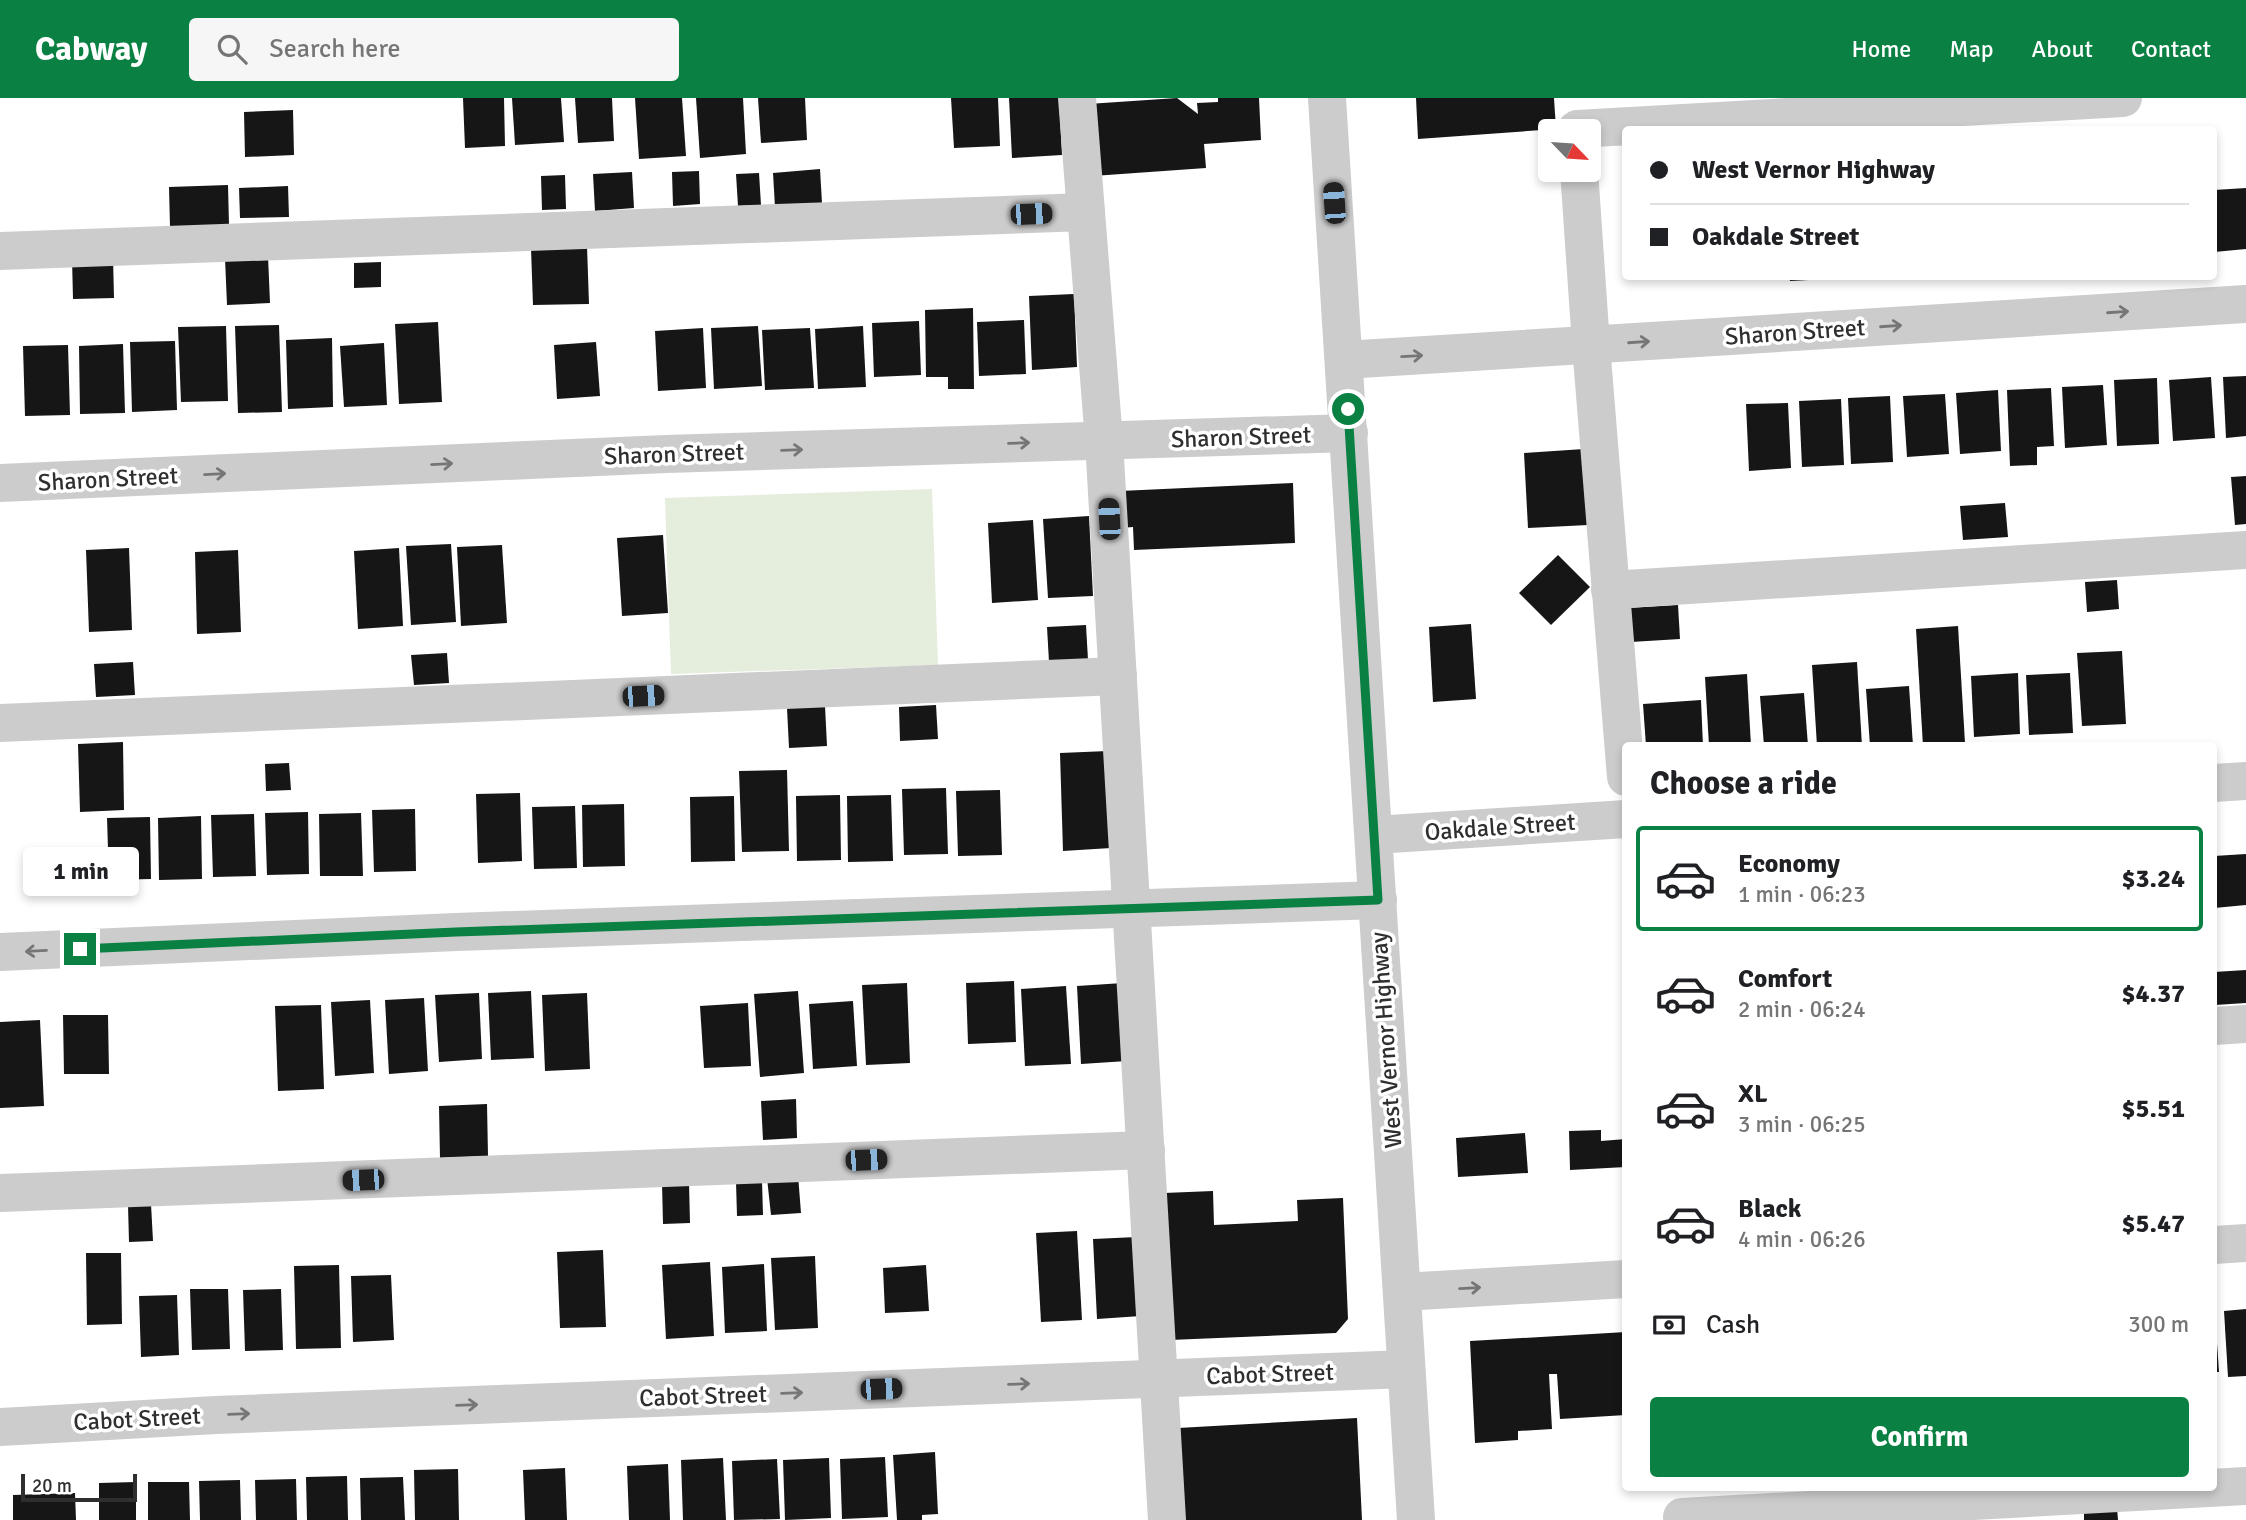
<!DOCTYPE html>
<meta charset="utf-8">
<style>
body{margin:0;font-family:Signika,sans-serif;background:#f6f6f6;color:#202124;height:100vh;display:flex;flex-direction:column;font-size:26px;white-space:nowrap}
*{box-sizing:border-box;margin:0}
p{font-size:23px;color:#757577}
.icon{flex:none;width:38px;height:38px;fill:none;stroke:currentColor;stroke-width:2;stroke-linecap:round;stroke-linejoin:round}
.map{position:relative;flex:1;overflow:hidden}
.drawer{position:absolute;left:1622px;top:644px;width:595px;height:749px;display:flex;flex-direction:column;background:#fff;border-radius:7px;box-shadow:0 4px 10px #0003}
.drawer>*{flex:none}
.top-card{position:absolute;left:1622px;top:28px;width:595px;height:154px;border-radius:7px;box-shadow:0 4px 10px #0003;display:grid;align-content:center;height:154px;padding:0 28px;background:#fff}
.needle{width:46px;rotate:115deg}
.buttons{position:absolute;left:1538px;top:21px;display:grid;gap:14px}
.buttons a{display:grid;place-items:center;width:63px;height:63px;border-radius:7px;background:#fff;box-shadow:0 4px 10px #0003;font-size:35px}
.scale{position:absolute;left:21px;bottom:18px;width:116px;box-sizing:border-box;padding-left:7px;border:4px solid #2f2f2f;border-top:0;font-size:19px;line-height:24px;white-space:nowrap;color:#2f2f2f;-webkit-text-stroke:5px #fff;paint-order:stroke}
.end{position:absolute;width:32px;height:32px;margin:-16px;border:9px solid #0b8043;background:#fff;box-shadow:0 0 0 4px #fff}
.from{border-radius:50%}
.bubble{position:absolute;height:49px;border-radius:7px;background:#fff;box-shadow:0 4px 10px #0003;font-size:23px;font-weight:800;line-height:49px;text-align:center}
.car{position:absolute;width:21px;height:42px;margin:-21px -10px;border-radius:9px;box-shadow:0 0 5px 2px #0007;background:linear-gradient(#222 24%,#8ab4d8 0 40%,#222 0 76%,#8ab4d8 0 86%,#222 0)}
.top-card b{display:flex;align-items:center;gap:24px;height:66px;font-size:26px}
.top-card b+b{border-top:2px solid #e0e0e0}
.top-card i{width:18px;height:18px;background:#202124}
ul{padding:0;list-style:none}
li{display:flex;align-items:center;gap:21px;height:105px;margin:0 14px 10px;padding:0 14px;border:4px solid transparent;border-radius:7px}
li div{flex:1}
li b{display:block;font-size:26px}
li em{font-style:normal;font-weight:800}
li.on{border-color:#0b8043}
li>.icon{width:63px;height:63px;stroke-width:1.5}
h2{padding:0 28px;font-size:32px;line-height:84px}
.pay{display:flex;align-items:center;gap:18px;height:77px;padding:0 28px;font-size:26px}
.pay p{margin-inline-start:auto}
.action{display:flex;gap:14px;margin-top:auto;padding:14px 28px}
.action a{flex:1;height:80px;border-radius:7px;background:#0b8043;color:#fff;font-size:28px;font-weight:800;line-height:80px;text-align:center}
header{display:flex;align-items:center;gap:42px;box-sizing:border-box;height:98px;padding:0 35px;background:#0b8043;color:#fff}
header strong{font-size:33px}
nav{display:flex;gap:38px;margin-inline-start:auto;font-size:24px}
.search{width:490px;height:63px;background:#f6f6f6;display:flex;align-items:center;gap:18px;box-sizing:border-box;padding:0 24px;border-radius:7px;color:#757577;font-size:26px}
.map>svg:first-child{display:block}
.green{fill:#e5eddd}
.building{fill:#161616}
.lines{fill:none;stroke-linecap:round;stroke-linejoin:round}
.minor{stroke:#ccc;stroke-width:38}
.oneway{stroke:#767676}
.route{stroke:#0b8043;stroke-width:9}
.labels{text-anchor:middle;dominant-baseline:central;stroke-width:7;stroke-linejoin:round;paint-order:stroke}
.street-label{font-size:24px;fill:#2f2f2f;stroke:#fff}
</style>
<header>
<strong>Cabway</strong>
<div class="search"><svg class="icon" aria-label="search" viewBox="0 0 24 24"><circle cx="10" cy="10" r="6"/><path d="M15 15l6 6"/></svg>Search here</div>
<nav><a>Home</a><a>Map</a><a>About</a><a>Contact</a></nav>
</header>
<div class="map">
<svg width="2246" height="1422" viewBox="0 0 2246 1422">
<rect width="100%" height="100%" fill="#fff"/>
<polygon class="green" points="932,391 938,567 671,576 665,400"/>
<g class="building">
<polygon points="463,0 504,0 505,48 465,50"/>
<polygon points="512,0 561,0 564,44 515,47"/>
<polygon points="575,0 612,0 614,43 578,45"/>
<polygon points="635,0 682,0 686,58 639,61"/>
<polygon points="696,0 743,0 746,56 700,60"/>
<polygon points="758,0 805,0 807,42 761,45"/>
<polygon points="951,0 998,0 1000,48 954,50"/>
<polygon points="1009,0 1059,0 1062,57 1012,60"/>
<polygon points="1177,0 1198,16 1197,5 1218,4 1218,0 1259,0 1261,42 1204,46 1206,70 1093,78 1088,6"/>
<polygon points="1416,0 1554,0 1556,31 1418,41"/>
<polygon points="293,12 294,57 245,59 244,14"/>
<polygon points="820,71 822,105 775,109 773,75"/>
<polygon points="699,73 700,106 673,108 672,74"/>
<polygon points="632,74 634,110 595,113 593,76"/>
<polygon points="759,75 761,107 738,108 736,76"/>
<polygon points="565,77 566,111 542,112 541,78"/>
<polygon points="228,87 229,127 170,129 169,89"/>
<polygon points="288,88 289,119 240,120 239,90"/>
<polygon points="2246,90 2246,151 2214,154 2214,92"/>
<polygon points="587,148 589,206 533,207 531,150"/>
<polygon points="268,158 270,205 227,207 225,160"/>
<polygon points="113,159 114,200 73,201 72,160"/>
<polygon points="381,164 381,189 354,190 354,165"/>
<polygon points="1789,178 1827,178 1827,181 1790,183"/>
<polygon points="1074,196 1077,269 1032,272 1029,198"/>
<polygon points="973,210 974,291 948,291 948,279 926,279 925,212"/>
<polygon points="1024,222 1026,276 979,278 977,224"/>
<polygon points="919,223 921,277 874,279 872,225"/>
<polygon points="438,224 442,304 399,306 395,226"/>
<polygon points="279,227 282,314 238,315 235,228"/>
<polygon points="226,228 228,303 181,304 178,229"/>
<polygon points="758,228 762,288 714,291 711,230"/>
<polygon points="863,228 866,289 818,291 815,231"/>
<polygon points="703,230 706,290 658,293 655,233"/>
<polygon points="810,230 814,290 765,292 762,232"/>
<polygon points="332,240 333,309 288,311 286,242"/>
<polygon points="175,243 177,312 132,314 130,244"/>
<polygon points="596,244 600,298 557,301 554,247"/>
<polygon points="384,245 387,307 344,309 340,248"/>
<polygon points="123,246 125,315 80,316 79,248"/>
<polygon points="68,247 70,317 25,318 23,248"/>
<polygon points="2246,278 2246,338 2226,340 2223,279"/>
<polygon points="2211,279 2215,340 2173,343 2169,282"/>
<polygon points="2157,280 2159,346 2117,348 2114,282"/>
<polygon points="2103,287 2107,347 2065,350 2062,289"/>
<polygon points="2051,290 2054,348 2037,349 2037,367 2010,368 2007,292"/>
<polygon points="1998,292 2001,353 1960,356 1956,295"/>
<polygon points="1945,296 1949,356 1907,359 1903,298"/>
<polygon points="1890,298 1893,364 1851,366 1848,300"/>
<polygon points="1841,301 1844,367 1802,369 1799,303"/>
<polygon points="1788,305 1791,370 1749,373 1746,306"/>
<polygon points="1584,351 1588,427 1528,430 1524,355"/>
<polygon points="2246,378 2246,426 2235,427 2231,379"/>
<polygon points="1293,385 1295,445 1134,452 1133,429 1121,430 1120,393"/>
<polygon points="2005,405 2008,439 1963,442 1960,408"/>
<polygon points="1089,418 1093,498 1048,500 1043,421"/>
<polygon points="1033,422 1038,502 992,505 988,425"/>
<polygon points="663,437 668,515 622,518 617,440"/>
<polygon points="451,446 456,524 411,527 406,448"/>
<polygon points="502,447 507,525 461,528 457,449"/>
<polygon points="129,450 132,532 89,534 86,452"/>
<polygon points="399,450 403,528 358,531 354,453"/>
<polygon points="238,452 241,534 197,536 195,454"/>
<polygon points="1558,457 1590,489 1551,527 1519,495"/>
<polygon points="2117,482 2119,511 2087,514 2085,484"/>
<polygon points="1678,507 1680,541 1631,544 1629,510"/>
<polygon points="1471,526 1476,601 1433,604 1429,529"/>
<polygon points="1086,527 1088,562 1049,564 1047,529"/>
<polygon points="1958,528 1965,645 1923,648 1916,531"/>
<polygon points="2122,553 2126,626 2082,628 2077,555"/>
<polygon points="447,555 449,585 414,587 411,557"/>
<polygon points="133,564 135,597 96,599 94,566"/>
<polygon points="1857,564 1862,648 1817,648 1812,567"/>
<polygon points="2018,575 2020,636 1974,639 1971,578"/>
<polygon points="2070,575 2073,635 2029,637 2026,577"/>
<polygon points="1747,576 1751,648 1709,648 1705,579"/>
<polygon points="1909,588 1913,648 1870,648 1866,591"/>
<polygon points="1804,595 1808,648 1764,648 1760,598"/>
<polygon points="1701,602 1703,648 1646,648 1643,606"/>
<polygon points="936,607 938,641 900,643 899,609"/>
<polygon points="825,608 827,648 789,650 787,610"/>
<polygon points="123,644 124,712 80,714 78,646"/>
<polygon points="1108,653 1111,750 1063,753 1060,655"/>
<polygon points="289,665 291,692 266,693 265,666"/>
<polygon points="787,672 789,753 742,754 739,673"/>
<polygon points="946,690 948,756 904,757 902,691"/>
<polygon points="1000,692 1002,757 958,758 956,693"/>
<polygon points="520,695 522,763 478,765 476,696"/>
<polygon points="840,697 841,762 797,763 796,698"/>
<polygon points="891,697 893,763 848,764 847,698"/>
<polygon points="734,698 735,763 691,764 690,699"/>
<polygon points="624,706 625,768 583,769 582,707"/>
<polygon points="575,708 577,770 534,771 532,709"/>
<polygon points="415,711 416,773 374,774 372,712"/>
<polygon points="308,714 309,776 267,777 265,715"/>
<polygon points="361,715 363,778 320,778 319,716"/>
<polygon points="254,716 256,778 213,779 211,717"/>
<polygon points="201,718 202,781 159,782 158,720"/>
<polygon points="150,719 151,781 109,782 107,720"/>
<polygon points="2246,756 2246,807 2214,810 2214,758"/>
<polygon points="2246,872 2246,905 2215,907 2214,874"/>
<polygon points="1014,883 1016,944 968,946 966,885"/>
<polygon points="907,885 910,965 866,967 862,887"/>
<polygon points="1123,885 1127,963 1081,966 1077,888"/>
<polygon points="1066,888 1071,966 1025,968 1021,891"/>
<polygon points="531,893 534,960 491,962 488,895"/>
<polygon points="798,893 804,975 760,979 754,896"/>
<polygon points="479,895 482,961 439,964 435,897"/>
<polygon points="587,895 590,971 545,973 542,897"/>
<polygon points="424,900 428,973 389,976 385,902"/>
<polygon points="370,902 374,975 335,978 331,904"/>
<polygon points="853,903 857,968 813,971 809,906"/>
<polygon points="748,905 751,968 704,970 700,908"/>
<polygon points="321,907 324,991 278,993 275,908"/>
<polygon points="63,917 108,917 109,976 64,976"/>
<polygon points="40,922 44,1008 0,1010 0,924"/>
<polygon points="796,1001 797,1040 763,1042 761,1003"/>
<polygon points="487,1006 488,1058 440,1060 439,1008"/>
<polygon points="1601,1032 1601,1043 1626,1041 1626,1069 1570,1072 1569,1033"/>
<polygon points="1525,1035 1528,1075 1458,1079 1456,1040"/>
<polygon points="798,1077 801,1115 771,1117 767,1080"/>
<polygon points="762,1083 763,1117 737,1118 736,1084"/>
<polygon points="662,1085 689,1085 690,1125 663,1126"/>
<polygon points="1213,1093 1214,1127 1298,1123 1297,1102 1343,1100 1348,1221 1336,1235 1170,1242 1164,1095"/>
<polygon points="151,1106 153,1143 129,1144 128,1107"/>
<polygon points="1077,1133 1082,1222 1041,1224 1036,1135"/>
<polygon points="1137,1139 1141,1218 1097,1221 1093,1141"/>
<polygon points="603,1152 606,1229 560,1230 557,1154"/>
<polygon points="86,1155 121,1155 122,1226 87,1227"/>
<polygon points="815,1158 818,1230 775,1232 771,1160"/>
<polygon points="710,1164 714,1238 666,1241 662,1167"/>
<polygon points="764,1166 767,1233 725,1235 722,1169"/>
<polygon points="339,1167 341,1250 296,1251 294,1168"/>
<polygon points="926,1167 929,1213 885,1215 883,1170"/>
<polygon points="391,1177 394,1242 353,1244 351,1178"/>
<polygon points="190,1191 228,1191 230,1251 192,1252"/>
<polygon points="281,1191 283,1252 245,1253 243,1192"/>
<polygon points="177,1197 179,1257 141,1259 139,1198"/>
<polygon points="2246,1211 2246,1278 2228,1279 2224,1213"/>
<polygon points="2214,1231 2216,1231 2219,1274 2214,1274"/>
<polygon points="1626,1234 1626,1317 1560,1321 1557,1276 1549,1276 1552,1331 1518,1333 1518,1342 1475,1345 1470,1243"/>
<polygon points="1357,1320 1362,1422 1184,1422 1178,1330"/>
<polygon points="935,1354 938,1416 922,1417 922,1422 897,1422 893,1357"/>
<polygon points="885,1359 888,1419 842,1421 840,1361"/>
<polygon points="723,1360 726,1422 683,1422 681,1362"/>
<polygon points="829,1360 831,1420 785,1422 783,1362"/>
<polygon points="777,1361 780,1421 734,1422 732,1363"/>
<polygon points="668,1366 670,1422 629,1422 627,1368"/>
<polygon points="565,1370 567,1422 525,1422 523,1372"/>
<polygon points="458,1371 459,1422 415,1422 414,1372"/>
<polygon points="347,1378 348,1422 307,1422 306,1379"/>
<polygon points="403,1379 405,1422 361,1422 360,1380"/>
<polygon points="296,1381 297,1422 256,1422 255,1382"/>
<polygon points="240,1382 241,1422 200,1422 199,1383"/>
<polygon points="136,1384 136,1422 99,1422 99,1385"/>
<polygon points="148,1384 189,1384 190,1422 148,1422"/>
<polygon points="75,1395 76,1422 13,1422 13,1397"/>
<polygon points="2117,1410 2118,1422 2084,1422 2084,1412"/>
</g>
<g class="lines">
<g class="minor">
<polyline points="1077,0 1104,343 1167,1422"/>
<polyline points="1327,0 1416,1422"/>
<polyline points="1577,31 2123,0"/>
<polyline points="1579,72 1591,247 1626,679"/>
<polyline points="0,153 1086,114"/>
<polyline points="1344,262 2246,206"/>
<polyline points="0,385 666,356 1349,335"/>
<polyline points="1610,492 2246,452"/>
<polyline points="0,625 1118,578"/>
<polyline points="2214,685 2246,683"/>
<polyline points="1374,737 1626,721"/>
<polyline points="0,854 456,834 1378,802"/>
<polyline points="2214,928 2246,926"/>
<polyline points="0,1095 1146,1052"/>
<polyline points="2214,1147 2246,1145"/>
<polyline points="1402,1194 1626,1181"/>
<polyline points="0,1329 216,1317 1406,1271"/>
<polyline points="1682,1419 2246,1388"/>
</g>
</g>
<defs><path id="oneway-shaft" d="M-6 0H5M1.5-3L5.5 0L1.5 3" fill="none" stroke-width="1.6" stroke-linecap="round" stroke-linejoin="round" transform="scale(1.75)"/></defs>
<g class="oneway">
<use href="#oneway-shaft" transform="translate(2118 214) rotate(-4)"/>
<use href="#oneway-shaft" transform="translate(1891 228) rotate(-4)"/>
<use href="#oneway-shaft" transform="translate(1639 244) rotate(-4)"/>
<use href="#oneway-shaft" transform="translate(1412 258) rotate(-3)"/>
<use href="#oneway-shaft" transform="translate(1019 345) rotate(-2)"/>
<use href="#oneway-shaft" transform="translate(792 352) rotate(-2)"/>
<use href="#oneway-shaft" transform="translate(442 366) rotate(-3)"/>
<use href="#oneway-shaft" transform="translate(215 376) rotate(-3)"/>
<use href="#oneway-shaft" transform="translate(36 853) rotate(177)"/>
<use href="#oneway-shaft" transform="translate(1470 1190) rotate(-3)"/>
<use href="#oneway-shaft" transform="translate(1019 1286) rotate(-2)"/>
<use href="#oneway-shaft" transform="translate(792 1295) rotate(-2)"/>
<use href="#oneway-shaft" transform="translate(467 1307) rotate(-2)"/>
<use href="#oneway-shaft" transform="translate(239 1316) rotate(-2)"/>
</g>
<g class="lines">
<polyline class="route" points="80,851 456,834 1378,802 1348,311"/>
</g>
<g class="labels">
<g class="street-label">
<text transform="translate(1795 234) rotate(-4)">Sharon Street</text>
<text transform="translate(1241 339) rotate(-2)">Sharon Street</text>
<text transform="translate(674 356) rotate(-2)">Sharon Street</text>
<text transform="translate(108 381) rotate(-3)">Sharon Street</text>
<text transform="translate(1500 729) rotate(-4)">Oakdale Street</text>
<text transform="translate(1386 942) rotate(-94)">West Vernor Highway</text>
<text transform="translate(1270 1276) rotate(-2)">Cabot Street</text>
<text transform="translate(703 1298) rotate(-2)">Cabot Street</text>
<text transform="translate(137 1321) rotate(-3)">Cabot Street</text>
</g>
</g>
</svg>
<div class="buttons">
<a><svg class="needle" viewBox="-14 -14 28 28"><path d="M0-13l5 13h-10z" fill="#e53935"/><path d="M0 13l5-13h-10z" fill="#757577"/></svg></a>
</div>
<div class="scale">20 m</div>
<i class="end from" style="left:1348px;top:311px"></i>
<i class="end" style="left:80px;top:851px"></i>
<div class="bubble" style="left:23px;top:749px;width:116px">1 min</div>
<i class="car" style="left:1334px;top:105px;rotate:356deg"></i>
<i class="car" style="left:1031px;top:116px;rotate:88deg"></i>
<i class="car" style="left:1109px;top:421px;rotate:357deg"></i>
<i class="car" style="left:643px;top:598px;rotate:87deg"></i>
<i class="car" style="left:866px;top:1062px;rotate:88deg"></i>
<i class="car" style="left:363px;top:1082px;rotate:268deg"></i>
<i class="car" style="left:881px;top:1291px;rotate:88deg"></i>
<div class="top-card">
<b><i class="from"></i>West Vernor Highway</b>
<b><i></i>Oakdale Street</b>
</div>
<section class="drawer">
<h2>Choose a ride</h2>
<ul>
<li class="on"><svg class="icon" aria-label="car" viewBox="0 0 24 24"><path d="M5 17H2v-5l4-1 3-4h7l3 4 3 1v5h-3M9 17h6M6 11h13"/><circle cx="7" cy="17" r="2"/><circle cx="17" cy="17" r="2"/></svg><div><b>Economy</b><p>1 min · 06:23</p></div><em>$3.24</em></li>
<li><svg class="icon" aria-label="car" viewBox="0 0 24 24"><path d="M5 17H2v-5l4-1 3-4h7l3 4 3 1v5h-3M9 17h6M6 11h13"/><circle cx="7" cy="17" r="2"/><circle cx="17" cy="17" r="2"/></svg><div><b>Comfort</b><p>2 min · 06:24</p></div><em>$4.37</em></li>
<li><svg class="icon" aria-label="car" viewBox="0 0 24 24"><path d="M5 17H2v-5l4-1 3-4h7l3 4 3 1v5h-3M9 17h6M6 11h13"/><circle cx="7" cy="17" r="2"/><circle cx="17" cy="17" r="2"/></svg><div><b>XL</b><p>3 min · 06:25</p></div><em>$5.51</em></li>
<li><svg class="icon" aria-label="car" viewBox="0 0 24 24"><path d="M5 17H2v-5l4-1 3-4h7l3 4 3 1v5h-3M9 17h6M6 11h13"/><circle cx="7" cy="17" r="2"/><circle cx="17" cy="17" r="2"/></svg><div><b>Black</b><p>4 min · 06:26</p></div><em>$5.47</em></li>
</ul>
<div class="pay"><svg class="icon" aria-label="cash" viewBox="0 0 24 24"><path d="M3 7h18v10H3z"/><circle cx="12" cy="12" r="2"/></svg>Cash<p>300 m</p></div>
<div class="action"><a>Confirm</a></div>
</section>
</div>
